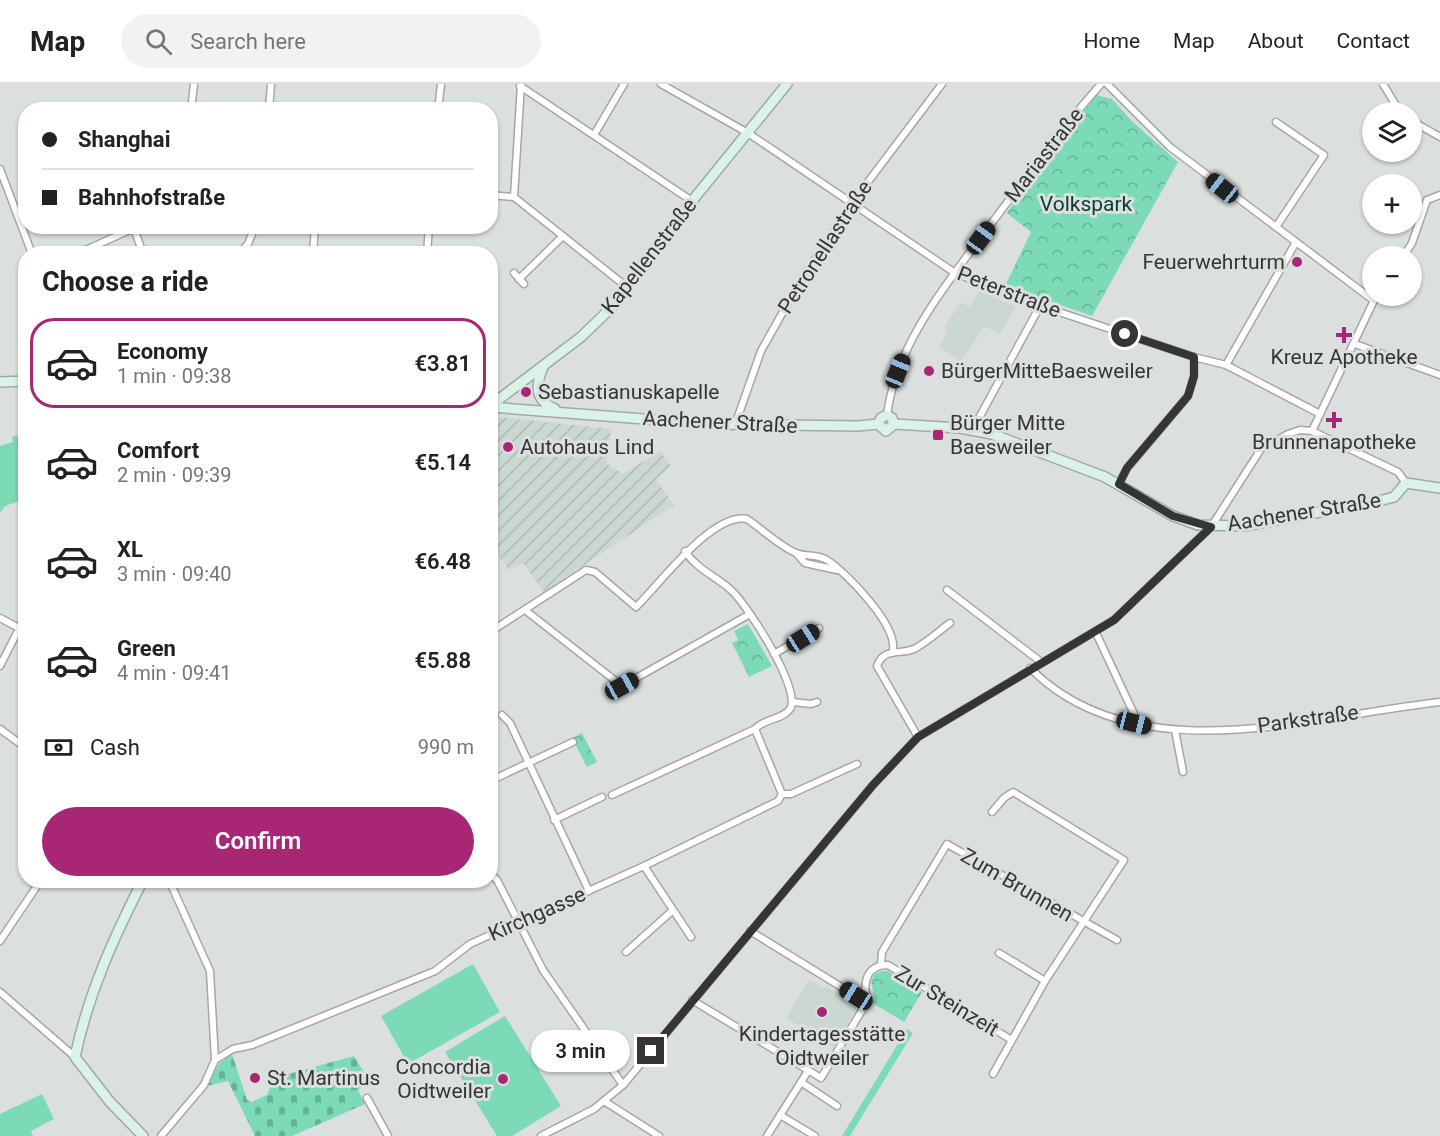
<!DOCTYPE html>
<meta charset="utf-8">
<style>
body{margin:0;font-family:Roboto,sans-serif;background:#f2f2f2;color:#222;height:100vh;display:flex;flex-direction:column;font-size:22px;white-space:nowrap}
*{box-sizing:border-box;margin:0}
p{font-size:20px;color:#767676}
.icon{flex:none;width:33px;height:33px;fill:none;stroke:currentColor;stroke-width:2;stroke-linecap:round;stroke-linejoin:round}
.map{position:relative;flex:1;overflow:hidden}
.side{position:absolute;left:18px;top:162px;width:480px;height:642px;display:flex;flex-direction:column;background:#fff;border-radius:24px;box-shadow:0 2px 4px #0004}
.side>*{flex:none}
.hud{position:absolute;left:18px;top:18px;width:480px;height:132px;border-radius:24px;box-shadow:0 2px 4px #0004;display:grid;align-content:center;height:132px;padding:0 24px;background:#fff}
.buttons{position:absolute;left:1362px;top:18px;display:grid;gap:12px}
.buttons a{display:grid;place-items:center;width:60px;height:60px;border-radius:50%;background:#fff;box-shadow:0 2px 4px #0004;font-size:30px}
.end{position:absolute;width:27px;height:27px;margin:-14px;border:8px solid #343635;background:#fff;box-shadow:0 0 0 3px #fff}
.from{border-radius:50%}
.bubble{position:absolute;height:42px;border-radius:21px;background:#fff;box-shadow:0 2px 4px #0004;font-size:20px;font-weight:600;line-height:42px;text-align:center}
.car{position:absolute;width:18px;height:36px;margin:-18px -9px;border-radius:8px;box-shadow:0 0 4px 2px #0007;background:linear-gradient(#222 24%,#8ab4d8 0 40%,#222 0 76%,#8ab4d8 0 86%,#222 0)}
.hud b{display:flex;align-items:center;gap:21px;height:57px;font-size:22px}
.hud b+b{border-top:2px solid #e0e0e0}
.hud i{width:15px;height:15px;background:#222}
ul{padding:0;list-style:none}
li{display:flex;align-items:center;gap:18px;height:90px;margin:0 12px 9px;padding:0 12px;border:3px solid transparent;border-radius:24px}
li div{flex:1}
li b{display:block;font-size:22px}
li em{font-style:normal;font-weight:600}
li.selected{border-color:#a72775}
li>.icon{width:54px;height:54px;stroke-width:1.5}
h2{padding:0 24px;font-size:27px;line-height:72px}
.pay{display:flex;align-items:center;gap:15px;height:66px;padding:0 24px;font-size:22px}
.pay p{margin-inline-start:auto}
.action{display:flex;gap:12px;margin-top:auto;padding:12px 24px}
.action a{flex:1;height:69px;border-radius:36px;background:#a72775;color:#fff;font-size:24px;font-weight:600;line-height:69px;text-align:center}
header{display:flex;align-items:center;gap:36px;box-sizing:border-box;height:84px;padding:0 30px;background:#fff;border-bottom:2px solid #e0e0e0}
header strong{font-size:28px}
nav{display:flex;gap:33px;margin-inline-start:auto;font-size:21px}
.search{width:420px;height:54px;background:#f2f2f2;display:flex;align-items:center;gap:15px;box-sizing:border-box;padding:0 21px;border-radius:33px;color:#767676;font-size:22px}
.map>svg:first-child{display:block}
.built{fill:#cbd8d2}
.industrial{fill:url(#industrial-furrows)}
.green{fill:#7cdab7}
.cemetery{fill:url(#cemetery-stones)}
.park{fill:url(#park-crowns)}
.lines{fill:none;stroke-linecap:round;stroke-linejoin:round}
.street-casing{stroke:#a3a8a6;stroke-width:9}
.secondary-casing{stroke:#a3a8a6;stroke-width:12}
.street{stroke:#fff;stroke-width:6}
.secondary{stroke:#d9f3e9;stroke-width:9}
.route{stroke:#343635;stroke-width:8}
.poi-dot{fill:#a72775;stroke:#dbe0de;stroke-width:2}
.labels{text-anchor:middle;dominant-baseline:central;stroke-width:6;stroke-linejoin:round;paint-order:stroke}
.street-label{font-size:21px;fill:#343635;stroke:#dbe0de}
.park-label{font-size:21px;fill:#0a3d2e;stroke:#dbe0de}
.poi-label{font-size:21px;fill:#343635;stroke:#dbe0de;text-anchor:start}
</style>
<header>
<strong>Map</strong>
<div class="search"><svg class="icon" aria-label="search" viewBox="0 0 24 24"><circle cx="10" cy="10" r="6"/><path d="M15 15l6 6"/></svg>Search here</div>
<nav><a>Home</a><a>Map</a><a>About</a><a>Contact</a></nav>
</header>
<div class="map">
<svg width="1440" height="1052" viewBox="0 0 1440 1052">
<defs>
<pattern id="industrial-furrows" width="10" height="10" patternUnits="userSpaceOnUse" patternTransform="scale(1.5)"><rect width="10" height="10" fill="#cbd8d2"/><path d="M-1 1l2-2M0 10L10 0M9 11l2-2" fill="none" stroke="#afbab5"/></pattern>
<pattern id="cemetery-stones" width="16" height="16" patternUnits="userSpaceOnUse" patternTransform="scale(1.5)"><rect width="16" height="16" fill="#7cdab7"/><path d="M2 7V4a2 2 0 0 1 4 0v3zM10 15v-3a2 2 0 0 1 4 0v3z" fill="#66b296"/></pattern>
<pattern id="park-crowns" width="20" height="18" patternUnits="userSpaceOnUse" patternTransform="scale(1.5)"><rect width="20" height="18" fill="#7cdab7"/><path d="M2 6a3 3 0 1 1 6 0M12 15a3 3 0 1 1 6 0" fill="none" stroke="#66b296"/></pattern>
</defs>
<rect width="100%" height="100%" fill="#dbe0de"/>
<g class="built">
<polygon points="979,207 1016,223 999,251 985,242 961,277 939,263 948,247 944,244 961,218 969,223"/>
<polygon points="809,895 824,904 826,902 858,922 833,963 786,934"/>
</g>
<polygon class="industrial" points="491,332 611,345 606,379 623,390 660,367 671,382 656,395 674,421 544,508 523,479 509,486 491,462"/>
<g class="green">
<polygon points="25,349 25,415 5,422 0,429 0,362 13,358 12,353"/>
<polygon points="473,880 500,928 408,980 381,932"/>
<polygon points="505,932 561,1022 512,1052 497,1052 445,968"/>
<polygon points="907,945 913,949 850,1052 842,1052"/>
<polygon points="42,1010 54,1035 31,1047 33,1052 0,1052 0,1030"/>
</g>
<polygon class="cemetery" points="232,970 247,1016 252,1018 267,1011 274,994 354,972 370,998 358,1006 365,1020 292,1052 255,1052 228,997 207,1002 219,980"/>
<g class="park">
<polygon points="1096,11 1112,15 1133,38 1178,78 1092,232 1005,202 1031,148 1007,129 1037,84"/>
<polygon points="748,540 772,582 749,593 732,559 738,556 734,547"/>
<polygon points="582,649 597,678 587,683 572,654"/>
<polygon points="882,887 888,887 922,908 904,938 873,919 875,915 871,897 875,890"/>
</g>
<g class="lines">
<defs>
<g id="street">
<polyline points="521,0 514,113 628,204"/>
<polyline points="661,0 748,49 955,189 1032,219 1194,273 1226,281 1320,330"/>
<polyline points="1107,0 1170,63 1373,216"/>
<polyline points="1383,0 1400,28"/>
<polyline points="520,2 692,117"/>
<polyline points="191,26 194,0"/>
<polyline points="269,26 271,0"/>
<polyline points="325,26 354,26"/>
<polyline points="438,26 441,0"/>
<polyline points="1412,37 1440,53"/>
<polyline points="1276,38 1324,71 1276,143"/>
<polyline points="594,51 624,0"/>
<polyline points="0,85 32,170"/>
<polyline points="490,111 514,113"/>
<polyline points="77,170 134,144 143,170"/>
<polyline points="239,170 248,160 255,142"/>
<polyline points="313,170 315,142"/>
<polyline points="427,170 429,142"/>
<polyline points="1404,172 1412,159 1427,116 1440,111"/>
<polyline points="514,189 524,200"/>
<polyline points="519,195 563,152"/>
<polyline points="1355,260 1440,291"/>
<polyline points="1226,281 1296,158"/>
<path d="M887,331C896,259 949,197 991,140C1027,92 1061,45 1101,0"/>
<polyline points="735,341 761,267 798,201 852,119 942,0"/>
<polyline points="973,345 1040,222"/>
<polyline points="1312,347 1376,212"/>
<polyline points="1119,400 1127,384 1188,312 1194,292 1194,273"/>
<path d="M685,467C697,486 718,493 733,508C749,524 802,606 790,625C782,636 763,635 755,645L782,710"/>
<polyline points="797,470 805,479 837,486"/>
<polyline points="947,506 1041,578"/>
<polyline points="525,526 622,602 750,530"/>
<polyline points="0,534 19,544"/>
<path d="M490,548L586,486L595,488L636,523C659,501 712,428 747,435C762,445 779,462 796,469C807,473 817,470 827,476C848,490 897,541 893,566"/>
<polyline points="1096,549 1134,630 1134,639"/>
<polyline points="774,570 819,544"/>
<polyline points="0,582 26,531"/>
<path d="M1030,584C1135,690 1311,632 1440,618"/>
<polyline points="793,618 811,620 817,618"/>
<polyline points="502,631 510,639 589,807"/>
<polyline points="0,645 26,664"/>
<polyline points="1175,646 1183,688"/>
<path d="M918,653L877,582C884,563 900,571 914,565C926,559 939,547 950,539"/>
<polyline points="490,697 573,658"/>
<polyline points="782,710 791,710 857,680"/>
<polyline points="612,711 755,645"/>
<polyline points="992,728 1004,714 1013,708 1124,776 1045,897 993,990"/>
<polyline points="554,736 602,713"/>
<polyline points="644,782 691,853"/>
<polyline points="490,790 497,796 543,886 623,1001"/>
<polyline points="750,847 856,912"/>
<polyline points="0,857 41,796"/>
<polyline points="626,868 672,827"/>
<polyline points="999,869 1045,897"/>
<polyline points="881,881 882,868 947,760 1117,856"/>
<polyline points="0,908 75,973"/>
<path d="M692,916L821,994L867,918C863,900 865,881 888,881L1010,955"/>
<polyline points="215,976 233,965 252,961 435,887 470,860 644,782 778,717 782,710"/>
<polyline points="801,998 837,1022"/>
<polyline points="367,1014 388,1052"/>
<polyline points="604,1017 659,1052"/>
<polyline points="780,1031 815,1052"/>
<polyline points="161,1052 204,1001 215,976 210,887 169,796"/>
<polyline points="541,1052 594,1025 623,1001 873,701 918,653 1114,536 1211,443 1261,365 1288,350 1300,346 1312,347 1398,388 1406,399"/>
<polyline points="767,1052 808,987"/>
</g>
<g id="secondary">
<path d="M543,283C535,302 535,316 555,325"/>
<polyline points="0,298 26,297"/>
<polyline points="490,322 581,253 611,224 692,117 787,0"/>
<polyline points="490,323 709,340 858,342 878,340"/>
<polyline points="878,340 881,334 887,331 892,334 894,340"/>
<polyline points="878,340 886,347 894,340"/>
<polyline points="894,340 960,344 992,350 1105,393 1173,432 1198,441 1245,442 1375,418 1394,413 1406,399 1440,404"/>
<path d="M143,1052L110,1018L75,973C88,910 114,853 143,796"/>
</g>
</defs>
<use href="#street" class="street-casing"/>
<use href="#secondary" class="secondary-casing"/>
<use href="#street" class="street"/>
<use href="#secondary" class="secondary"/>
</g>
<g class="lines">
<polyline class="route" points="651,967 873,701 918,653 1114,536 1211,443 1173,432 1119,400 1127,384 1188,312 1194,292 1194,273 1125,250"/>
</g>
<g class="poi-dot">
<circle cx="1297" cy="178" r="6"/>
<path d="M1341 242h6v6h6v6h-6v6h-6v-6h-6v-6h6z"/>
<circle cx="929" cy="287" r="6"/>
<circle cx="526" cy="308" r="6"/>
<path d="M1331 327h6v6h6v6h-6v6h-6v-6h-6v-6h6z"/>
<rect x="932" y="345" width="12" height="12" rx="3"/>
<circle cx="508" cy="363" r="6"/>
<circle cx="822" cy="928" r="6"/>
<circle cx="255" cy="994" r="6"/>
<circle cx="503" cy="995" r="6"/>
</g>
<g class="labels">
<g class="street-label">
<text transform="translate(1044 71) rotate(-52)">Mariastraße</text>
<text transform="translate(825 163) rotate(-57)">Petronellastraße</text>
<text transform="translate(649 172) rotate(-52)">Kapellenstraße</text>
<text transform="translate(1009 208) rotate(21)">Peterstraße</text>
<text transform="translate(720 338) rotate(3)">Aachener Straße</text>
<text transform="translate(1304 428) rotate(-9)">Aachener Straße</text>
<text transform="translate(1308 635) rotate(-8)">Parkstraße</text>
<text transform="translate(1017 801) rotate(30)">Zum Brunnen</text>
<text transform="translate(537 830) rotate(-24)">Kirchgasse</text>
<text transform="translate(947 917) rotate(31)">Zur Steinzeit</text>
</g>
<g class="park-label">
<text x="1086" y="120">Volkspark</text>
</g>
<g class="poi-label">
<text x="1285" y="178" text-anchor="end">Feuerwehrturm</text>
<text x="1344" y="273" text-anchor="middle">Kreuz Apotheke</text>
<text x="941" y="287">BürgerMitteBaesweiler</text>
<text x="538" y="308">Sebastianuskapelle</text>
<text x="950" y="339">Bürger Mitte<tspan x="950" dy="24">Baesweiler</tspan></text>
<text x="1334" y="358" text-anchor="middle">Brunnenapotheke</text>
<text x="520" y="363">Autohaus Lind</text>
<text x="822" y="950" text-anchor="middle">Kindertagesstätte<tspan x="822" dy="24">Oidtweiler</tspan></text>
<text x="491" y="983" text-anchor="end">Concordia<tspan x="491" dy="24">Oidtweiler</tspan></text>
<text x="267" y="994">St. Martinus</text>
</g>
</g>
</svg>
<div class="buttons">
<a><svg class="icon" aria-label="layers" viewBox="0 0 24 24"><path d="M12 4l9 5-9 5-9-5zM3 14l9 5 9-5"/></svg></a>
<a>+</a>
<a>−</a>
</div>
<i class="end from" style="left:1125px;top:250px"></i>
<i class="end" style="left:651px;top:967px"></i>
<div class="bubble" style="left:531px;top:946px;width:99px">3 min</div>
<i class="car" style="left:1222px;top:104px;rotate:308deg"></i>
<i class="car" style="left:981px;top:154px;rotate:36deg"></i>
<i class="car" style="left:898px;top:287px;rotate:22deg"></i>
<i class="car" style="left:803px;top:554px;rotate:58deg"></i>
<i class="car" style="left:622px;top:602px;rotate:61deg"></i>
<i class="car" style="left:1134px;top:639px;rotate:104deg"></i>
<i class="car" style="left:856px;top:912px;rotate:302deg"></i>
<div class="hud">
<b><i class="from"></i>Shanghai</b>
<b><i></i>Bahnhofstraße</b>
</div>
<section class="side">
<h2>Choose a ride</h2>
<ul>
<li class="selected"><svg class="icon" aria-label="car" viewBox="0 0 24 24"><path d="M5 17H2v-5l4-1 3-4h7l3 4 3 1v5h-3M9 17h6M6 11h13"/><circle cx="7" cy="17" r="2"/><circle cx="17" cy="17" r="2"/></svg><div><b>Economy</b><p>1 min · 09:38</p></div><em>€3.81</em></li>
<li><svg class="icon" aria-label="car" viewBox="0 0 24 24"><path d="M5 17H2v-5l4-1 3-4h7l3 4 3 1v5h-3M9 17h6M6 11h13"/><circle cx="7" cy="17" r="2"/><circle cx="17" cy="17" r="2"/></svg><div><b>Comfort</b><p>2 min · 09:39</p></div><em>€5.14</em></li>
<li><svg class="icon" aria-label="car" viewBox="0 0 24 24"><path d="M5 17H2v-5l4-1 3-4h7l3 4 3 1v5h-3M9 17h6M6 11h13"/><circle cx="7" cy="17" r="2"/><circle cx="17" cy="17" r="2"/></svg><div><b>XL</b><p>3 min · 09:40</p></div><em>€6.48</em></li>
<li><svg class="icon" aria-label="car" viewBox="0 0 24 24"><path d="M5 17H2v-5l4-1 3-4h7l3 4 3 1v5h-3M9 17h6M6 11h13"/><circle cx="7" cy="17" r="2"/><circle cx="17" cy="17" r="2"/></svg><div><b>Green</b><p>4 min · 09:41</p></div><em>€5.88</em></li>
</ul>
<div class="pay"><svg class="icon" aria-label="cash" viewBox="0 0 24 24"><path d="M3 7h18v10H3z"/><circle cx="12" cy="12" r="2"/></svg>Cash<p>990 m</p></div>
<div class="action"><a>Confirm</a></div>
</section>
</div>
